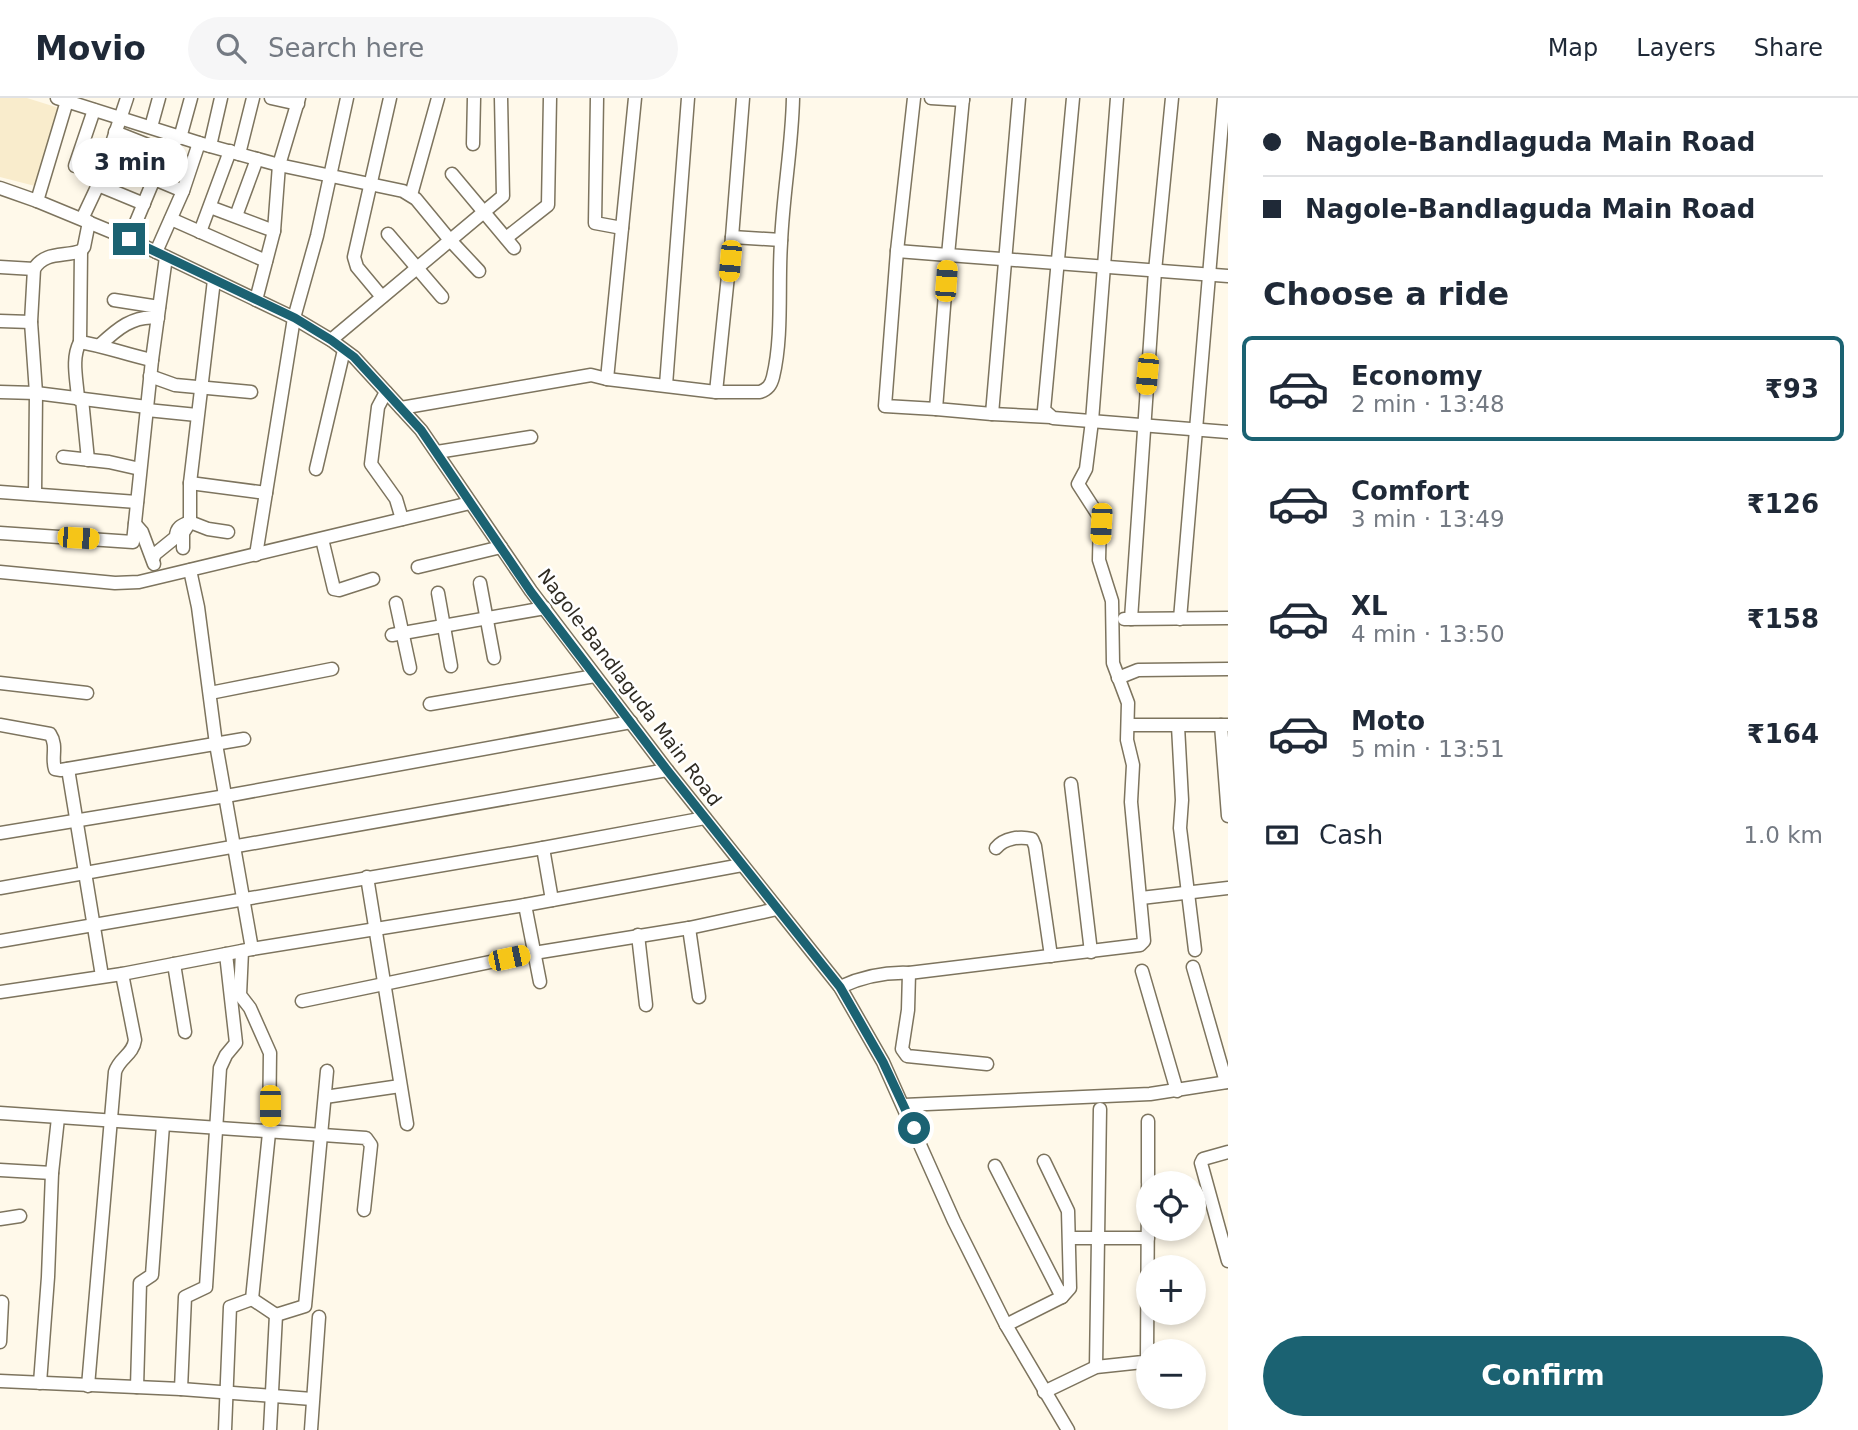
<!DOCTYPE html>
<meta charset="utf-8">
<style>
body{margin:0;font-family:"DejaVu Sans",sans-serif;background:#f6f6f7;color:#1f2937;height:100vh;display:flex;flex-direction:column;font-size:26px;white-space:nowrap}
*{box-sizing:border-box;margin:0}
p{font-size:23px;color:#747a83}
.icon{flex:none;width:38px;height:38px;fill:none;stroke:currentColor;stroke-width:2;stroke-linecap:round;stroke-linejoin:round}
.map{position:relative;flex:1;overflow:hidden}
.details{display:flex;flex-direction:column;background:#fff;width:630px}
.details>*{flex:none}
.banner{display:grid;align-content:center;height:154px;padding:0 35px;background:#fff}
.controls{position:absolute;left:1136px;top:1073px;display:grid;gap:14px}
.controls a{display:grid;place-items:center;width:70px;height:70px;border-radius:50%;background:#fff;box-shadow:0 4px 10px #0003;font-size:35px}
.end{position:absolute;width:32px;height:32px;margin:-16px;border:9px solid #1b6272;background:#fff;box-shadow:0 0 0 4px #fff}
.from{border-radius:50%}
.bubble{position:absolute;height:49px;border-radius:24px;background:#fff;box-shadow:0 4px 10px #0003;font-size:23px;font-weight:700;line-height:49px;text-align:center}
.car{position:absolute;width:21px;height:42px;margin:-21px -10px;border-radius:9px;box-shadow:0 0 5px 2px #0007;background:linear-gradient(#f5c518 24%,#345 0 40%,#f5c518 0 76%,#345 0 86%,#f5c518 0)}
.banner b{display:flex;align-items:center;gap:24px;height:66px;font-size:26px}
.banner b+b{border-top:2px solid #e0e1e3}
.banner i{width:18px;height:18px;background:#1f2937}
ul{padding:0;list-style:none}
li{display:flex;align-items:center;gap:21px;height:105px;margin:0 14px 10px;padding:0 21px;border:4px solid transparent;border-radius:10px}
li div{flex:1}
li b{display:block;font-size:26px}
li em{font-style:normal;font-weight:700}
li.selected{border-color:#1b6272}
li>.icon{width:63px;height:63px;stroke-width:1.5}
h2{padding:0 35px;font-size:32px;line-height:84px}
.pay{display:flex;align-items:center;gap:18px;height:77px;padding:0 35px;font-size:26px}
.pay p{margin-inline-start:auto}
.primary-button{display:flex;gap:14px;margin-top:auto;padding:14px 35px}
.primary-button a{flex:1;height:80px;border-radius:42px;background:#1b6272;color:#fff;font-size:28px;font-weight:700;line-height:80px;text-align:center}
header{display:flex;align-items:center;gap:42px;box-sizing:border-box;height:98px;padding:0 35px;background:#fff;border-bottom:2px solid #e0e1e3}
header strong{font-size:33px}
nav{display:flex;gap:38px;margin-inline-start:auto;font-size:24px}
.search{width:490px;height:63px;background:#f6f6f7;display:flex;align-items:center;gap:18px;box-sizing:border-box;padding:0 24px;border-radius:38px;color:#747a83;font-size:26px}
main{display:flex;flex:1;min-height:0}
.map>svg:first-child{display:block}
.built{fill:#f9eccc}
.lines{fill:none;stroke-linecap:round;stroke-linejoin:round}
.minor-casing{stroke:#7d745e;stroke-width:15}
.minor{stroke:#fff;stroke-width:12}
.route{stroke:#1b6272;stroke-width:9}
.labels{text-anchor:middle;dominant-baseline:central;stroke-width:5;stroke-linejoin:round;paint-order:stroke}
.street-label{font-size:19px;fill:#2f2b22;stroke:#fff}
</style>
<header>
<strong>Movio</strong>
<div class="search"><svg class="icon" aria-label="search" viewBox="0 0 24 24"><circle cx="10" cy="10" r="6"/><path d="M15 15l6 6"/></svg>Search here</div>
<nav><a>Map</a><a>Layers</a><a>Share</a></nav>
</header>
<main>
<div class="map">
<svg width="1228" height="1332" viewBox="0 0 1228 1332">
<rect width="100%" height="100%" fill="#fff9ea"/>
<polygon class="built" points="0,0 27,0 59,10 35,88 0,79"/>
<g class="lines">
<defs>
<g id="minor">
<polyline points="57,0 199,45 279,67 403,93 416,101 449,141 479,173"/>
<polyline points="271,0 298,6"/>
<polyline points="597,0 595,125 622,130"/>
<polyline points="914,0 897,153 885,308 936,311"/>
<polyline points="931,0 963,2"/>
<polyline points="963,0 948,157 1228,178"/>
<polyline points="1073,0 1044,312 1053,320 1228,334"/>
<polyline points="151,29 159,0"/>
<polyline points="115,34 173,57"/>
<polyline points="180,40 191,0"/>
<polyline points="473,46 474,0"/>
<polyline points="210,48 221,0"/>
<polyline points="239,56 253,0"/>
<polyline points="107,61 183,93"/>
<polyline points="75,68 94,12"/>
<polyline points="452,76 514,150"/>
<polyline points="98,87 144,106"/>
<polyline points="0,90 37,103 129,141 294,220 331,242 354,259 421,332 531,493 667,672 840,889 883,964 954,1123 1006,1227 1068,1332"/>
<polyline points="411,97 438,0"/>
<polyline points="37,103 67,3"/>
<polyline points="210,109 274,133"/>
<polyline points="236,118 257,61"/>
<polyline points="82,121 98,87 127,0"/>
<polyline points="171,121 266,163"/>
<polyline points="200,134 230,53"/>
<polyline points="388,136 442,199"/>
<polyline points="732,139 781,142"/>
<polyline points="506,140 548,107 550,0"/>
<polyline points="129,141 154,81"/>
<path d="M81,153L80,244C105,248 127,257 152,262"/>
<polyline points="897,153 948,157 936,311 992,316 1019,0"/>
<polyline points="156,154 183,93 199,45"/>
<polyline points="0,169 34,171"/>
<polyline points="382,199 357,169 354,159 390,0"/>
<polyline points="114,202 159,209"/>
<polyline points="256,202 274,133 279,67 299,0"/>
<polyline points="0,223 31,224"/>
<polyline points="331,242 503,98 501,0"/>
<path d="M100,247C116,232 134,216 158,220"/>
<polyline points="150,278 175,287 251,294"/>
<polyline points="607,281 635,0"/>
<polyline points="666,287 688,0"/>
<polyline points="0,294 36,295 147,309"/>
<polyline points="386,294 378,309 371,366 396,401 402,421"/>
<polyline points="716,294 732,139 743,0"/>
<path d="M78,301C77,282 71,261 80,244"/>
<polyline points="82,301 88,362"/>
<path d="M401,310L591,277L607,281L716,294H760C768,291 771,287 773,279C783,238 778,187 781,145C783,96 792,49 793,0"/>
<polyline points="147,312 197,317"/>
<polyline points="992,316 1051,319"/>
<polyline points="437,354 531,339"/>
<polyline points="63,359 109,364 140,371"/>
<polyline points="316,371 344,252"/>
<polyline points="190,385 266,395"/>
<polyline points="0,394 137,404"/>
<path d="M35,396L36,295L31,224L34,171C45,153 64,159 81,153L84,149L89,124"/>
<polyline points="135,426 142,434 154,466"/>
<polyline points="0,435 133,444 152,262 166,159"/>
<polyline points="322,441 334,491 339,492 373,481"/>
<polyline points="183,450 183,435 190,424 190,385 214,182"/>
<polyline points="256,457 294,220 317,138 347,0"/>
<path d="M153,461L155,456L176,439C176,429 182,427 190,424L208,431L228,434"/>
<polyline points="418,469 501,449"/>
<polyline points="190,472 198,509 216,646 252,851"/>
<polyline points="0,474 115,485 139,484 470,405"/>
<polyline points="480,485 494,560"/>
<polyline points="438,495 451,568"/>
<polyline points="396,505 410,570"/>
<polyline points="1124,521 1228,520"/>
<polyline points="1131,521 1155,173 1172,0"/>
<polyline points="1180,521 1224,0"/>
<polyline points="392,537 545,510"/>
<polyline points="1118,580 1138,572 1228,571"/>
<polyline points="0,585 87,595"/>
<polyline points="210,595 332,571"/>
<polyline points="430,606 595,578"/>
<path d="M0,627L50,636C58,648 51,659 55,671L61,672L244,641"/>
<polyline points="1128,627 1228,627"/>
<polyline points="1221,627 1228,718"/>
<polyline points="1178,628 1182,702 1180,730 1195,852"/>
<polyline points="68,671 102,878"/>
<polyline points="1071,686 1091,854"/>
<polyline points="0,735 226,698 631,624"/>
<polyline points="543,750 552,802"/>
<path d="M996,750C1004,740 1020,738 1032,741L1035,748L1051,858"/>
<polyline points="367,779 407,1026"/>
<polyline points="0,790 667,672"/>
<polyline points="1141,800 1228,790"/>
<polyline points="525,807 540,884"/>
<polyline points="689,830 699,899"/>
<polyline points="638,837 646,907"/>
<polyline points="0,843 543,750 705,720"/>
<polyline points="174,866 185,934"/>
<polyline points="1193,869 1226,984"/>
<polyline points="1142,873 1177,993"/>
<polyline points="909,875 908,912 902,951 907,958 987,966"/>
<path d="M840,889C862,879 885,874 909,875L1140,847L1144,843L1131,704L1133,667L1127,642L1128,605L1113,565L1112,503L1099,462L1100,420L1078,386L1086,371L1092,323L1117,0"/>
<polyline points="0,894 122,876 252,851 525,807 742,767"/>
<polyline points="302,903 534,855 689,830 777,811"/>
<polyline points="325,999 400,988"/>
<polyline points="904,1007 1150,996 1228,984"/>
<polyline points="0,1015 366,1040 371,1047 364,1112"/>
<polyline points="1228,1054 1203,1061 1201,1065 1228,1163"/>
<polyline points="995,1068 1062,1199"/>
<polyline points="0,1072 52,1075"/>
<polyline points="1148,1085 1148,1023"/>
<polyline points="0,1121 20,1118"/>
<polyline points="1070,1140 1148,1140"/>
<polyline points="252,1201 276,1217"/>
<polyline points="276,1217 305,1208 327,973"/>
<polyline points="1006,1227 1062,1199 1070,1190 1068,1113 1044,1063"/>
<polyline points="0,1244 2,1204"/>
<polyline points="1096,1269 1100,1011"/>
<polyline points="0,1283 181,1291 312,1301"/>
<polyline points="40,1285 48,1179 52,1075 58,1020"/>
<path d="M88,1288L115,974C119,960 133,957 135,942L122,876"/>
<polyline points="137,1289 140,1185 152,1177 163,1027"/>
<polyline points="181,1291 185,1199 206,1189 220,970 226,957 236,945 226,856"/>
<polyline points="1044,1294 1096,1269 1143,1264 1147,1261 1148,1088"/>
<polyline points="225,1332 230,1209 252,1201 269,1035 270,955 250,910 240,897 242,853"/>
<polyline points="270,1332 276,1217"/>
<polyline points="311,1332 319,1219"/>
</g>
</defs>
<use href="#minor" class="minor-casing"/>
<use href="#minor" class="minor"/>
</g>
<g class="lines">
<polyline class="route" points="129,141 295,220 331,242 354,259 421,332 531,494 667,672 840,889 883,964 914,1030"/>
</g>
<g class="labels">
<g class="street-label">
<text transform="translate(630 589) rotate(53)">Nagole-Bandlaguda Main Road</text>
</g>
</g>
</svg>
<div class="controls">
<a><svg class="icon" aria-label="locate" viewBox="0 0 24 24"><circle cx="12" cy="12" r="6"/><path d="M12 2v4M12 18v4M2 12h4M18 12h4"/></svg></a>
<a>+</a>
<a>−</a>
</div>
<i class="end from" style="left:914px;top:1030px"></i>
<i class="end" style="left:129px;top:141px"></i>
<div class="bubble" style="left:72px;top:40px;width:116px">3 min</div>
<i class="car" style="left:730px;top:163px;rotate:185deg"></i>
<i class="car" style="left:946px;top:183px;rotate:4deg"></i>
<i class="car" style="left:1147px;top:276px;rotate:185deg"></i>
<i class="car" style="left:1101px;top:426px;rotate:183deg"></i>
<i class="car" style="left:78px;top:440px;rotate:94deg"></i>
<i class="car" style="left:509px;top:860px;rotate:78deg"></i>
<i class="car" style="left:270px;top:1008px;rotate:180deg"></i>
</div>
<section class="details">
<div class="banner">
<b><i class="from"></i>Nagole-Bandlaguda Main Road</b>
<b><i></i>Nagole-Bandlaguda Main Road</b>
</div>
<h2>Choose a ride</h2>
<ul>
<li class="selected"><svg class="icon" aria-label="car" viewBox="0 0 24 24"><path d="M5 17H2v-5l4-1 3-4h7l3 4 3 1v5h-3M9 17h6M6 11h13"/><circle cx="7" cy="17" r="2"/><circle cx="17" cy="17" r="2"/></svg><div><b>Economy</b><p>2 min · 13:48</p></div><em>₹93</em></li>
<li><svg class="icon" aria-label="car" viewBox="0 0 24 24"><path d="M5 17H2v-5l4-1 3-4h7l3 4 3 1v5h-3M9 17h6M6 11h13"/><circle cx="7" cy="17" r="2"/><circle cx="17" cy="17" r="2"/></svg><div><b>Comfort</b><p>3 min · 13:49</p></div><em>₹126</em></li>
<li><svg class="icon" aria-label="car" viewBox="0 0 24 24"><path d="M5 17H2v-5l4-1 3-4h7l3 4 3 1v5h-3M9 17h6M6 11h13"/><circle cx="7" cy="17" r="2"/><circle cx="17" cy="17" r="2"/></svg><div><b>XL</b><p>4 min · 13:50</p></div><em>₹158</em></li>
<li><svg class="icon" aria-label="car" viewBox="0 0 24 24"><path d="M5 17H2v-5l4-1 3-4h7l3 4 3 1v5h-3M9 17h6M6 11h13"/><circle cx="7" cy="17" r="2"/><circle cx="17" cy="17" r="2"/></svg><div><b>Moto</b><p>5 min · 13:51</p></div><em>₹164</em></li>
</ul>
<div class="pay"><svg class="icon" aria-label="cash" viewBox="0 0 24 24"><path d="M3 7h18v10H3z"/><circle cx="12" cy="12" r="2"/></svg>Cash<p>1.0 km</p></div>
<div class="primary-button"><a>Confirm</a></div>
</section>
</main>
